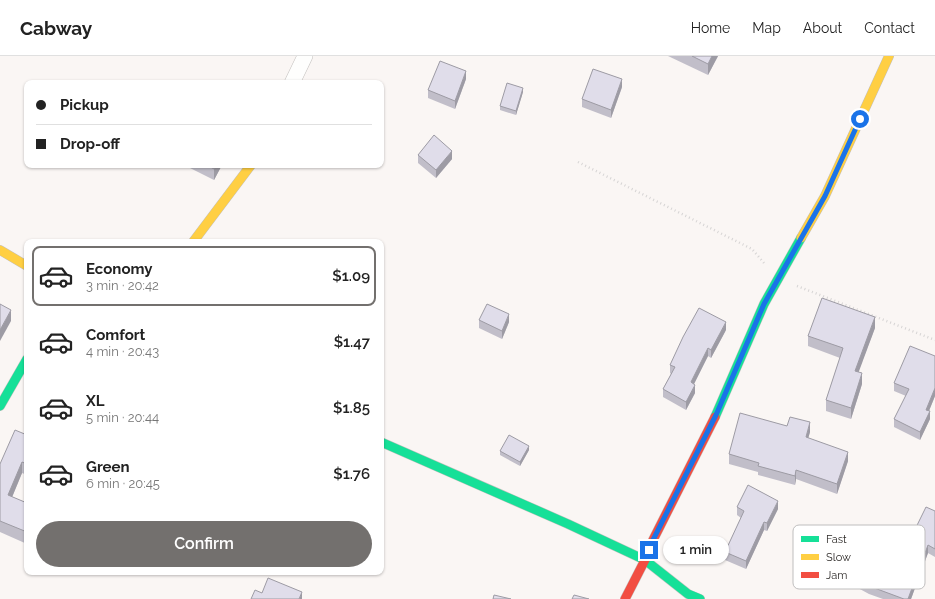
<!DOCTYPE html>
<meta charset="utf-8">
<style>
body{margin:0;font-family:Raleway,sans-serif;background:#f2f2f2;color:#222;height:100vh;display:flex;flex-direction:column;font-size:15px;white-space:nowrap}
*{box-sizing:border-box;margin:0}
p{font-size:13px;color:#767676}
.icon{flex:none;width:22px;height:22px;fill:none;stroke:currentColor;stroke-width:2;stroke-linecap:round;stroke-linejoin:round}
.map{position:relative;flex:1;overflow:hidden}
.panel{position:absolute;left:24px;top:183px;width:360px;height:336px;display:flex;flex-direction:column;background:#fff;border-radius:8px;box-shadow:0 1px 3px #0004}
.panel>*{flex:none}
.guide{position:absolute;left:24px;top:24px;width:360px;height:88px;border-radius:8px;box-shadow:0 1px 3px #0004;display:grid;align-content:center;height:88px;padding:0 12px;background:#fff}
.end{position:absolute;width:18px;height:18px;margin:-9px;border:5px solid #1a73e8;background:#fff;box-shadow:0 0 0 2px #fff}
.from{border-radius:50%}
.bubble{position:absolute;height:28px;border-radius:14px;background:#fff;box-shadow:0 1px 3px #0004;font-size:13px;font-weight:600;line-height:28px;text-align:center}
.guide b{display:flex;align-items:center;gap:14px;height:38px;font-size:15px}
.guide b+b{border-top:1px solid #e0e0e0}
.guide i{width:10px;height:10px;background:#222}
ul{padding:7px 0 0;list-style:none}
li{display:flex;align-items:center;gap:12px;height:60px;margin:0 8px 6px;padding:0 4px;border:2px solid transparent;border-radius:8px}
li div{flex:1}
li b{display:block;font-size:15px}
li em{font-style:normal;font-weight:600}
li.on{border-color:#73706e}
li>.icon{width:36px;height:36px;stroke-width:1.5}
.action{display:flex;gap:8px;margin-top:auto;padding:8px 12px}
.action a{flex:1;height:46px;border-radius:24px;background:#73706e;color:#fff;font-size:16px;font-weight:600;line-height:46px;text-align:center}
header{display:flex;align-items:center;gap:24px;box-sizing:border-box;height:56px;padding:0 20px;background:#fff;border-bottom:1px solid #e0e0e0}
header strong{font-size:19px}
nav{display:flex;gap:22px;margin-inline-start:auto;font-size:14px}
.map>svg:first-child{display:block}
.lines{fill:none;stroke-linecap:round;stroke-linejoin:round}
.street-casing{stroke:#c3c0be;stroke-width:16}
.fast-casing{stroke:#c3c0be;stroke-width:10}
.slow-casing{stroke:#c3c0be;stroke-width:10}
.jam-casing{stroke:#c3c0be;stroke-width:10}
.path{stroke:#d6d4d4;stroke-width:2.5;stroke-dasharray:1 3;stroke-linecap:butt}
.street{stroke:#fefefd;stroke-width:15}
.fast{stroke:#16e098;stroke-width:9}
.slow{stroke:#ffcf43;stroke-width:9}
.jam{stroke:#f24e42;stroke-width:9}
.wall{fill:#c1bec9}
.shaded-wall{fill:#9d9ba4}
.building{fill:#e0ddea;stroke:#9d9ba4}
.route{stroke:#1a73e8;stroke-width:5}
.key{fill:#fff;stroke:#bfbebe;stroke-width:1}
.key-label{font-size:11px;fill:#2b2826}
</style>
<header>
<strong>Cabway</strong>
<nav><a>Home</a><a>Map</a><a>About</a><a>Contact</a></nav>
</header>
<div class="map">
<svg width="935" height="543" viewBox="0 0 935 543">
<rect width="100%" height="100%" fill="#faf6f4"/>
<g class="lines">
<defs>
<polyline id="street" points="292,27 305,0"/>
<g id="fast">
<polyline points="0,350 27,303"/>
<polyline points="715,361 764,248 801,182"/>
<polyline points="381,386 568,468 645,504 688,538 700,543"/>
</g>
<g id="slow">
<polyline points="801,182 825,140 889,0"/>
<polyline points="193,186 251,109"/>
<polyline points="0,194 27,210"/>
</g>
<polyline id="jam" points="625,543 645,504 653,484 715,361"/>
</defs>
<use href="#street" class="street-casing"/>
<use href="#fast" class="fast-casing"/>
<use href="#slow" class="slow-casing"/>
<use href="#jam" class="jam-casing"/>
<g class="path">
<polyline points="578,106 752,193 764,207"/>
<polyline points="797,230 935,284"/>
</g>
<use href="#street" class="street"/>
<use href="#fast" class="fast"/>
<use href="#slow" class="slow"/>
<use href="#jam" class="jam"/>
</g>
<g class="wall">
<polygon points="668,0 718,0 708,19"/>
<polygon points="466,23 455,53 428,42 428,34"/>
<polygon points="622,31 611,62 582,51 582,43"/>
<polygon points="523,36 516,59 500,54 500,50"/>
<polygon points="418,99 452,103 436,122 418,107"/>
<polygon points="188,109 222,109 214,124 188,111"/>
<polygon points="479,264 509,266 502,283 479,272"/>
<polygon points="875,272 858,316 862,328 851,363 826,355 826,344 840,302 808,290 808,280"/>
<polygon points="726,274 711,302 708,300 694,328 695,337 686,354 663,341 663,333 671,318 670,317 670,309"/>
<polygon points="935,300 935,340 929,355 930,363 920,384 894,371 894,363 906,340 894,335 894,327"/>
<polygon points="787,370 810,376 808,382 848,405 837,438 796,423 795,429 758,419 758,416 729,408 729,398"/>
<polygon points="27,379 27,419 22,417 12,441 27,447 27,488 0,476 0,408"/>
<polygon points="529,394 520,410 500,399 500,395"/>
<polygon points="737,451 778,453 767,475 764,474 746,513 725,504 725,496 741,462 737,459"/>
<polygon points="935,455 935,501 928,497 911,543 883,543 869,538 836,520 836,512 899,506"/>
<polygon points="828,484 850,484 841,496 828,488"/>
</g>
<g class="shaded-wall">
<polygon points="712,0 718,0 708,19 708,8"/>
<polygon points="466,15 466,23 455,53 455,45"/>
<polygon points="622,23 622,31 611,62 611,54"/>
<polygon points="523,32 523,36 516,59 516,55"/>
<polygon points="452,95 452,103 436,122 436,114"/>
<polygon points="216,109 222,109 214,124 214,113"/>
<polygon points="11,254 11,265 0,285 0,274"/>
<polygon points="509,258 509,266 502,283 502,275"/>
<polygon points="875,261 875,272 855,326 855,315"/>
<polygon points="726,266 726,274 711,302 711,294"/>
<polygon points="708,292 708,300 691,334 691,326"/>
<polygon points="862,317 862,328 851,363 851,352"/>
<polygon points="695,329 695,337 686,354 686,346"/>
<polygon points="935,332 935,340 926,362 926,354"/>
<polygon points="930,355 930,363 920,384 920,376"/>
<polygon points="810,366 810,376 806,390 806,381"/>
<polygon points="529,390 529,394 520,410 520,406"/>
<polygon points="848,396 848,405 837,438 837,428"/>
<polygon points="22,406 22,417 8,451 8,439"/>
<polygon points="796,414 796,423 795,429 795,420"/>
<polygon points="778,445 778,453 767,475 767,467"/>
<polygon points="764,466 764,474 746,513 746,505"/>
<polygon points="850,480 850,484 841,496 841,492"/>
<polygon points="928,489 928,497 911,543 908,543"/>
<polygon points="302,536 302,543 299,543"/>
</g>
<g class="building">
<polygon points="692,0 712,0 708,8"/>
<polygon points="440,5 466,15 455,45 428,34"/>
<polygon points="593,13 622,23 611,54 582,43"/>
<polygon points="507,27 523,32 516,55 500,50"/>
<polygon points="434,79 452,95 436,114 418,99"/>
<polygon points="207,109 216,109 214,113"/>
<polygon points="822,242 875,261 855,315 862,317 851,352 826,344 843,292 808,280"/>
<polygon points="0,248 11,254 0,274"/>
<polygon points="487,248 509,258 502,275 479,264"/>
<polygon points="699,252 726,266 711,294 708,292 691,326 695,329 686,346 663,333 675,311 670,309 683,281"/>
<polygon points="910,290 935,300 935,332 926,354 930,355 920,376 894,363 909,333 894,327"/>
<polygon points="740,357 787,370 790,361 810,366 806,381 848,396 837,428 796,414 795,420 758,410 759,407 729,398"/>
<polygon points="15,374 27,379 27,408 22,406 8,439 27,447 27,476 0,465 0,408"/>
<polygon points="509,379 529,390 520,406 500,395"/>
<polygon points="748,429 778,445 767,467 764,466 746,505 725,496 744,455 737,451"/>
<polygon points="926,451 935,455 935,493 928,489 908,543 904,543 869,530 836,512 853,481 899,506"/>
<polygon points="268,522 302,536 299,543 251,543 255,534 262,537"/>
<polygon points="494,539 511,543 493,543"/>
<polygon points="574,539 589,543 572,543"/>
</g>
<g class="lines">
<polyline class="route" points="649,494 653,484 716,359 764,248 825,140 860,63"/>
</g>
<rect x="793" y="469" width="132" height="64" rx="6" class="key"/>
<rect x="801" y="480" width="18" height="6" fill="#16e098"/>
<rect x="801" y="498" width="18" height="6" fill="#ffcf43"/>
<rect x="801" y="516" width="18" height="6" fill="#f24e42"/>
<g class="key-label">
<text x="826" y="487">Fast</text>
<text x="826" y="505">Slow</text>
<text x="826" y="523">Jam</text>
</g>
</svg>
<i class="end from" style="left:860px;top:63px"></i>
<i class="end" style="left:649px;top:494px"></i>
<div class="bubble" style="left:663px;top:480px;width:66px">1 min</div>
<div class="guide">
<b><i class="from"></i>Pickup</b>
<b><i></i>Drop-off</b>
</div>
<section class="panel">
<ul>
<li class="on"><svg class="icon" aria-label="car" viewBox="0 0 24 24"><path d="M5 17H2v-5l4-1 3-4h7l3 4 3 1v5h-3M9 17h6M6 11h13"/><circle cx="7" cy="17" r="2"/><circle cx="17" cy="17" r="2"/></svg><div><b>Economy</b><p>3 min · 20:42</p></div><em>$1.09</em></li>
<li><svg class="icon" aria-label="car" viewBox="0 0 24 24"><path d="M5 17H2v-5l4-1 3-4h7l3 4 3 1v5h-3M9 17h6M6 11h13"/><circle cx="7" cy="17" r="2"/><circle cx="17" cy="17" r="2"/></svg><div><b>Comfort</b><p>4 min · 20:43</p></div><em>$1.47</em></li>
<li><svg class="icon" aria-label="car" viewBox="0 0 24 24"><path d="M5 17H2v-5l4-1 3-4h7l3 4 3 1v5h-3M9 17h6M6 11h13"/><circle cx="7" cy="17" r="2"/><circle cx="17" cy="17" r="2"/></svg><div><b>XL</b><p>5 min · 20:44</p></div><em>$1.85</em></li>
<li><svg class="icon" aria-label="car" viewBox="0 0 24 24"><path d="M5 17H2v-5l4-1 3-4h7l3 4 3 1v5h-3M9 17h6M6 11h13"/><circle cx="7" cy="17" r="2"/><circle cx="17" cy="17" r="2"/></svg><div><b>Green</b><p>6 min · 20:45</p></div><em>$1.76</em></li>
</ul>
<div class="action"><a>Confirm</a></div>
</section>
</div>
